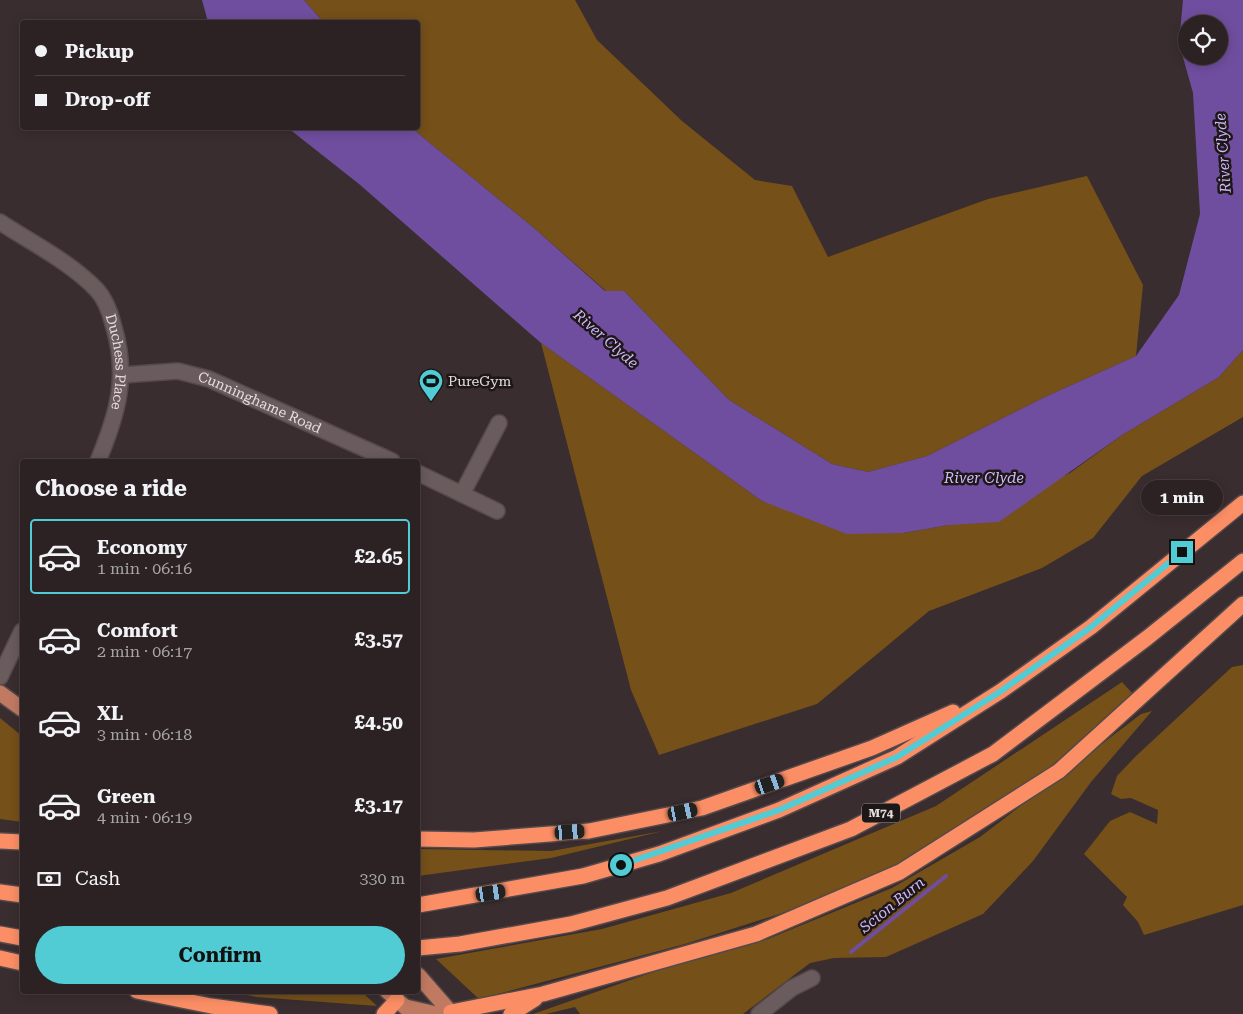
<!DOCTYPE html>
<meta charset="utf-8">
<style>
body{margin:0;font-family:"Roboto Serif",serif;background:#342a2b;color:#f1f3f6;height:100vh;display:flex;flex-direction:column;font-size:19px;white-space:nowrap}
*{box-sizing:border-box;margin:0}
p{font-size:16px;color:#a6a4a6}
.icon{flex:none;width:28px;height:28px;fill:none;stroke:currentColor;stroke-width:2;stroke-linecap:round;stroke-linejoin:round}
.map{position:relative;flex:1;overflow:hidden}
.details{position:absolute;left:20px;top:459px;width:400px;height:535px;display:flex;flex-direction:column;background:#2c2223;border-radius:5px;box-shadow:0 2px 12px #0003,0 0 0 1px #483f41}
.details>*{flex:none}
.guide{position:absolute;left:20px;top:20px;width:400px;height:110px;border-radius:5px;box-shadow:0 2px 12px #0003,0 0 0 1px #483f41;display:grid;align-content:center;height:110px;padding:0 15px;background:#2c2223}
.controls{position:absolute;left:1178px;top:15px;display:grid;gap:10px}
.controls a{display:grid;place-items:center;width:50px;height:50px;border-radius:50%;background:#2c2223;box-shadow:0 2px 12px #0003,0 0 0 1px #483f41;font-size:25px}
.end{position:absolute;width:22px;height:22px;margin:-11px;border:6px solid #51ccd5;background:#111;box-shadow:0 0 0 2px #111}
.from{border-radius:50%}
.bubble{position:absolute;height:35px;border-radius:18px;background:#2c2223;box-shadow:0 2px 12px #0003,0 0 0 1px #483f41;font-size:16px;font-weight:700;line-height:35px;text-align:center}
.car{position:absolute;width:15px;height:30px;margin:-15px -8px;border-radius:6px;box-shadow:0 0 4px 1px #0007;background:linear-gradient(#222 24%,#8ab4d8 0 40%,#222 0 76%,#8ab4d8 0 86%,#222 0)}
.guide b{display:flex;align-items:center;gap:18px;height:48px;font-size:19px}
.guide b+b{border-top:1px solid #483f41}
.guide i{width:12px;height:12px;background:#f1f3f6}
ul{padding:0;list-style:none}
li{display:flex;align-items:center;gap:15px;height:75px;margin:0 10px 8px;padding:0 5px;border:2px solid transparent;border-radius:5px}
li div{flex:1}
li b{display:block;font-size:19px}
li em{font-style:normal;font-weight:700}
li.on{border-color:#51ccd5}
li>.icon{width:45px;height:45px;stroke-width:1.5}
h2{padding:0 15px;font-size:22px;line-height:60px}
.pay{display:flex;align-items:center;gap:12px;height:55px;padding:0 15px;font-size:19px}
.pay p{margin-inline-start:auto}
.cta{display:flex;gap:10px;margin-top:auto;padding:10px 15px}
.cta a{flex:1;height:58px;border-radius:30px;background:#51ccd5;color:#111;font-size:20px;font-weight:700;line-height:58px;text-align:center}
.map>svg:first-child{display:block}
.green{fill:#755018}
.water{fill:#704e9f;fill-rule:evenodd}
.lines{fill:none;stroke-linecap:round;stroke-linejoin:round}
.stream{stroke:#704e9f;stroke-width:4}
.minor-casing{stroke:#54494b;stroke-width:18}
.major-casing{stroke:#54494b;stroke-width:18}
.highway-casing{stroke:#54494b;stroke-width:18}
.minor{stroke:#6a5b5d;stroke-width:15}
.major{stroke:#c17a62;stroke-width:15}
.highway{stroke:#fb8e65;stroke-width:15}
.route{stroke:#51ccd5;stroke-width:6}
.labels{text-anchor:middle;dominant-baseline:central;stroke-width:5;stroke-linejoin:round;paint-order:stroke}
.shield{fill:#1d1718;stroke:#aaa2a3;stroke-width:1}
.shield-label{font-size:12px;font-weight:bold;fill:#e6ddde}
.street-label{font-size:14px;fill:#e6ddde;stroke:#1d1718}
.poi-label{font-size:14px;fill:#e6ddde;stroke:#1d1718;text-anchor:start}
.water-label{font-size:15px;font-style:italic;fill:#d0b7f9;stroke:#1d1718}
</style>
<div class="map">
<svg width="1243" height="1014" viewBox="0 0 1243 1014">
<rect width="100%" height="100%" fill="#3a2d2f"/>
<g class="green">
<polygon points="304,0 575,0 597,40 682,121 755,180 792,186 828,257 988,199 1087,176 1143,285 1136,356 1045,397 927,456 868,472 832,464 729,400 624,291 606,291 534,228 420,135 413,128 418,128 418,22 323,22"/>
<polygon points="541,343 762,501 903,533 949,525 1070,473 1122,435 1219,377 1243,350 1243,417 1142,476 1093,538 1042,568 929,611 817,704 659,755 631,690"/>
<polygon points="1243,665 1243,905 1144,935 1138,922 1123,905 1127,897 1084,854 1110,821 1130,812 1157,824 1158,810 1131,798 1121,799 1111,794 1117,776 1136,756 1232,667"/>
<polygon points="1122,682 1134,695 1040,776 899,866 798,908 685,944 479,999 436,959 602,929 731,893 936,806"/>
<polygon points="1152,711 1091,782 1033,861 983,914 886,957 834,958 810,963 743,1014 580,1014 575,1007 546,1014 533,1014 676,964 768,939 892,888 980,837 1141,714"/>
<polygon points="0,718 22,736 22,822 0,819"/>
<polygon points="663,831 551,858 418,876 418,849 551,851"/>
<polygon points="229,991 361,991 377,1006 256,997"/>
</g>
<g class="water">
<polygon points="202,0 304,0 323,22 208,22"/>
<path d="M1183,0H1243V350L1219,377L1122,435L999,522L949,525L903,533L847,534L762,501L541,343L359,184L288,128H413L420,135L534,228L605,291H624L729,400L832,464L868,472L927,456L1045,397L1136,356L1179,295L1200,214L1193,93L1179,43ZM1186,24H1219V56H1186Z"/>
</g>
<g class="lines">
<polyline class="stream" points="851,952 946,876"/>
<defs>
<g id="minor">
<path id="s1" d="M0,222C32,243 70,262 97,290C105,299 110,312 113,324C129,375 118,413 98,461"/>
<path id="s2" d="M122,375L178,371L209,379L392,461"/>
<polyline points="418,473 497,511"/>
<polyline points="462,494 499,423"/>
<polyline points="0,677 22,631"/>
<polyline points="759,1014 792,988 812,978"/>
</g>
<g id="major">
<polyline points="0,693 22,709"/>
<polyline points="418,975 452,1014"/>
<polyline points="387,991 413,1014"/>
<polyline points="406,1007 436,1014"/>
</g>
<g id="highway">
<polyline points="418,839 474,840 589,831 702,808 872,748 953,712"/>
<polyline points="0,841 22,842"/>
<polyline points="0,892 22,895"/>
<polyline points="418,905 583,876 659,854 779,810 897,757 1001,691 1091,627 1243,503"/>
<polyline points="0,934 22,938"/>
<polyline points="418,948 460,944 571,924 667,898 851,829 993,754 1147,638 1243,561"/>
<polyline points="0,958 22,963"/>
<polyline points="137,991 211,1006 270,1014"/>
<polyline points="451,1012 543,994 756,934 900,872 1059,771 1243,604"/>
<polyline points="384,1014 397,1000"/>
<polyline points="511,1014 535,999"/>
</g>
</defs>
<use href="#minor" class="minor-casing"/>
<use href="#major" class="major-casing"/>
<use href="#highway" class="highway-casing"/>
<use href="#minor" class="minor"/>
<use href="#major" class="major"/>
<use href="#highway" class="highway"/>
</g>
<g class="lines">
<polyline class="route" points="621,865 779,810 897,757 1001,691 1091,627 1182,552"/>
</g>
<defs>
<symbol id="stadium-pin" viewBox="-11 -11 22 30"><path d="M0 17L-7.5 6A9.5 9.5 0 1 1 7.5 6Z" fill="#51ccd5" stroke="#1d1718"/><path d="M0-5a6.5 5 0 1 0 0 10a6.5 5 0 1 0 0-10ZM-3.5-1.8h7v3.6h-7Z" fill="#111"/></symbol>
</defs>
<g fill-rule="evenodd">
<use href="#stadium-pin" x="417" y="367" width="28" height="38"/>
</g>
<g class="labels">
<rect class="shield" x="862" y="803.5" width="38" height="19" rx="4"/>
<g class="shield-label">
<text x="881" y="813">M74</text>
</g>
<g class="street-label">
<text stroke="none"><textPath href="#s1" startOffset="195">Duchess Place</textPath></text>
<text stroke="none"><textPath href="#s2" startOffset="144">Cunninghame Road</textPath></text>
</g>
<g class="poi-label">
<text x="448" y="381">PureGym</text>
</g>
<g class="water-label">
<text transform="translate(1223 153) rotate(-94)">River Clyde</text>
<text transform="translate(606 339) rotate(41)">River Clyde</text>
<text x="984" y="478">River Clyde</text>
<text transform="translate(892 905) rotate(-39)">Scion Burn</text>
</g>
</g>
</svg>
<div class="controls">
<a><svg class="icon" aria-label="locate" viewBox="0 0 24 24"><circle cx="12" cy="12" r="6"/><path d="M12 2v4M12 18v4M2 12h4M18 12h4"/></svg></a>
</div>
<i class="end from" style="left:621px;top:865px"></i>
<i class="end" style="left:1182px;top:552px"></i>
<div class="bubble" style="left:1141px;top:480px;width:82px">1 min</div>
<i class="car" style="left:770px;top:784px;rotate:71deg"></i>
<i class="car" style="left:683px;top:812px;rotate:78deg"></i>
<i class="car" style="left:570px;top:832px;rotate:86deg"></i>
<i class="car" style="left:491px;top:893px;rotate:81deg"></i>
<div class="guide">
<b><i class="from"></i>Pickup</b>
<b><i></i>Drop-off</b>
</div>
<section class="details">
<h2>Choose a ride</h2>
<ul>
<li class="on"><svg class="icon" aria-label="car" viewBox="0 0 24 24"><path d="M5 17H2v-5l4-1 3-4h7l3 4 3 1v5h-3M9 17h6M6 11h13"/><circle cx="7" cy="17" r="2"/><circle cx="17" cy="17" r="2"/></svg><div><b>Economy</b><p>1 min · 06:16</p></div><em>£2.65</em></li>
<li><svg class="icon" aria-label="car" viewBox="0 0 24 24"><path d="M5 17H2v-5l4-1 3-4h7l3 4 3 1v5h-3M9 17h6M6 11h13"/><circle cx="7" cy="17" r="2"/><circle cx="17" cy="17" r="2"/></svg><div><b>Comfort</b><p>2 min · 06:17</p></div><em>£3.57</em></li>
<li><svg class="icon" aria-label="car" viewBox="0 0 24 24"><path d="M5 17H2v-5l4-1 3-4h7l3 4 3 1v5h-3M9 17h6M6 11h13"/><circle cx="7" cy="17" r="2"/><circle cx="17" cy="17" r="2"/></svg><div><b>XL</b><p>3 min · 06:18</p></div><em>£4.50</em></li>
<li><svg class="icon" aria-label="car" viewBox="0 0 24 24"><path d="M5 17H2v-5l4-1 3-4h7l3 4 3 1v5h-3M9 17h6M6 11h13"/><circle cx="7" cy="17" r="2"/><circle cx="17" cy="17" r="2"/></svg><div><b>Green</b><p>4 min · 06:19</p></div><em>£3.17</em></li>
</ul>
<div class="pay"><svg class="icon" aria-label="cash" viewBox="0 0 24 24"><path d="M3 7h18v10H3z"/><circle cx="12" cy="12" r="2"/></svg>Cash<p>330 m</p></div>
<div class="cta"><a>Confirm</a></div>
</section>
</div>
